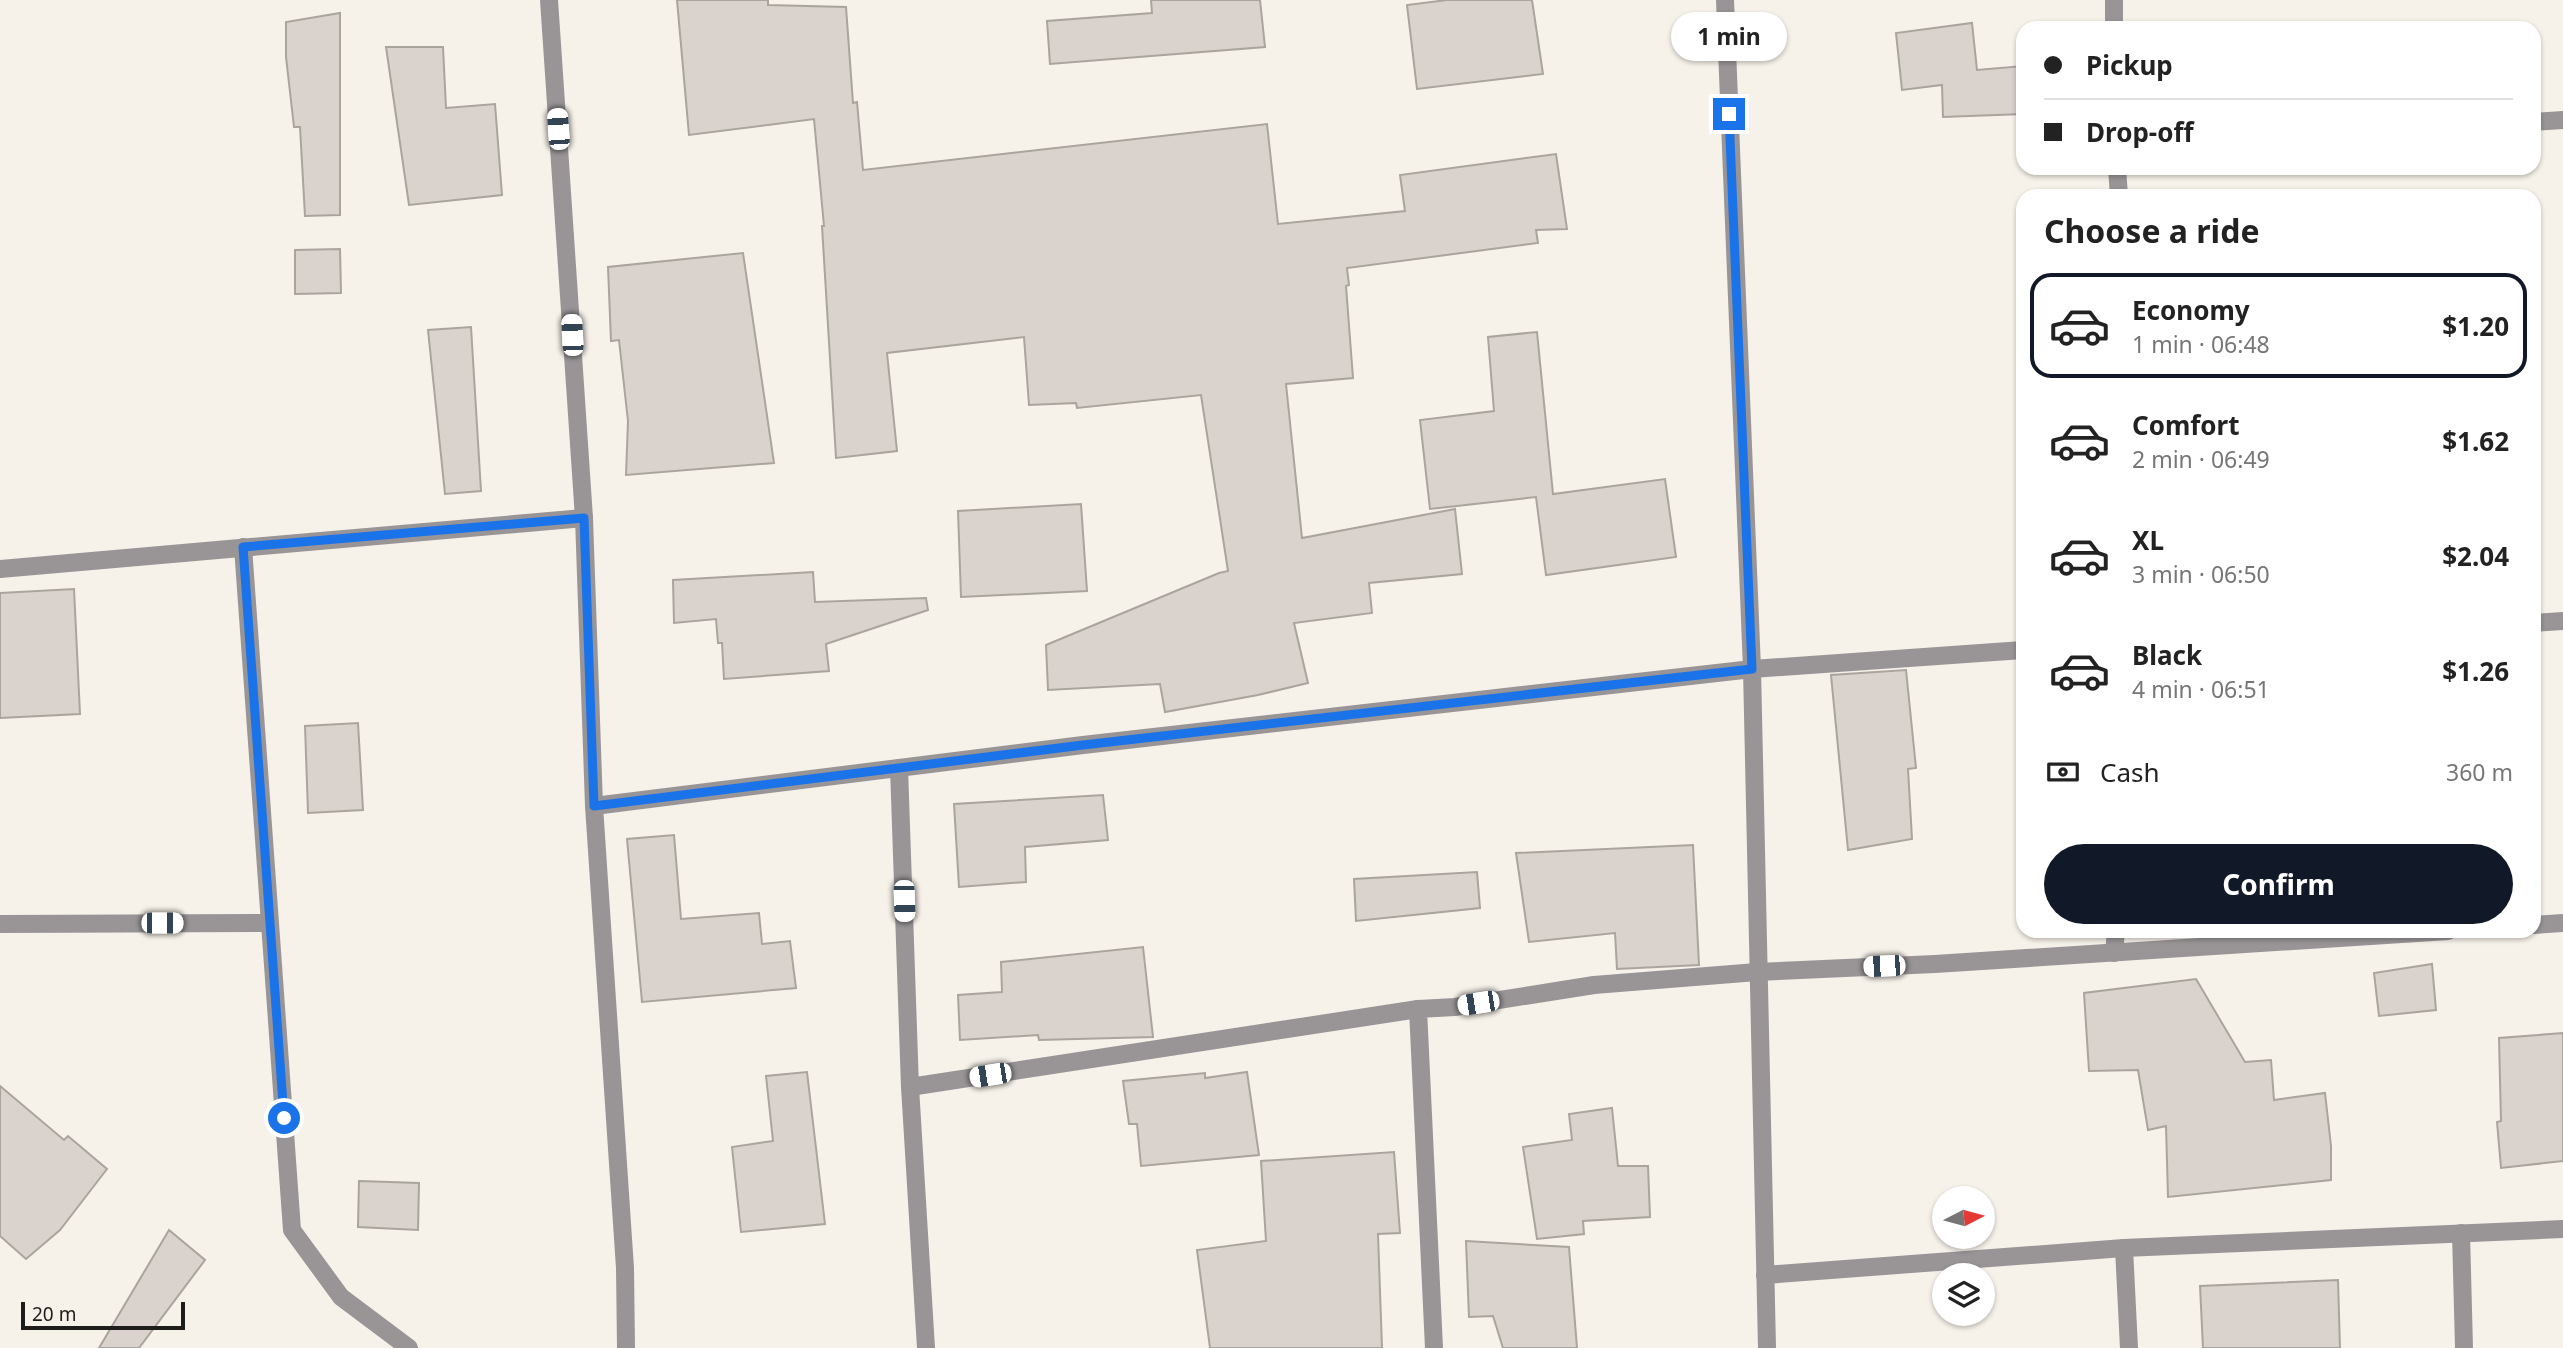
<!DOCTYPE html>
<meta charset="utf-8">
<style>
body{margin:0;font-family:"Noto Sans",sans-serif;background:#f6f6f6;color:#222;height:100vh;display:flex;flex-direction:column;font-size:26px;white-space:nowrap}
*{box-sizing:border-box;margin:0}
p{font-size:23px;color:#767676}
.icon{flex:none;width:38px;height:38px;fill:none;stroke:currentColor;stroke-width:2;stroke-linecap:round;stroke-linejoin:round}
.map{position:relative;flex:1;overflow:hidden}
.panel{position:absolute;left:2016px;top:189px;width:525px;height:749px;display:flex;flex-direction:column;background:#fff;border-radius:21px;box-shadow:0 2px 5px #0004}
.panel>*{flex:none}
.guide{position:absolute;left:2016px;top:21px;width:525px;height:154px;border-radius:21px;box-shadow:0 2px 5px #0004;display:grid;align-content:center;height:154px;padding:0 28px;background:#fff}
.needle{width:46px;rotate:84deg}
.fabs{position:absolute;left:1932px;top:1186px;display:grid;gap:14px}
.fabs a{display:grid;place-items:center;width:63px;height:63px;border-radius:50%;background:#fff;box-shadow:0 2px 5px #0004;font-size:35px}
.scale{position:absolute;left:21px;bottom:18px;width:164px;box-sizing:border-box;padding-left:7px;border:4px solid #1f1d1a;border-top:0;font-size:19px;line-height:24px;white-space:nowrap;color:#1f1d1a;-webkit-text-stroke:5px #f6f1e9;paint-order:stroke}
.end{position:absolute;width:32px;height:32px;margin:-16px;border:9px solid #1a73e8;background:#fff;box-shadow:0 0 0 4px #fff}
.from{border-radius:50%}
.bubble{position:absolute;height:49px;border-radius:24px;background:#fff;box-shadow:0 2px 5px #0004;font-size:23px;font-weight:700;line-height:49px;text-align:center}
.car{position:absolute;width:21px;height:42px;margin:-21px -10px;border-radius:9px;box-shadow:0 0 5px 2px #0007;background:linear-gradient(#fff 24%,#345 0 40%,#fff 0 76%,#345 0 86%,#fff 0)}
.guide b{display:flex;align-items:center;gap:24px;height:66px;font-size:26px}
.guide b+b{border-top:2px solid #e0e0e0}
.guide i{width:18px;height:18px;background:#222}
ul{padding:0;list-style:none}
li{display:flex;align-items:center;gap:21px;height:105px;margin:0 14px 10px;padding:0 14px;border:4px solid transparent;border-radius:21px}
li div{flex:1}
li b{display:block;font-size:26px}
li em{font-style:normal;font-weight:700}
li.current{border-color:#111827}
li>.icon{width:63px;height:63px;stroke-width:1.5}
h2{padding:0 28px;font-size:32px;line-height:84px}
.pay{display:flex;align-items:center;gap:18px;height:77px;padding:0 28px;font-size:26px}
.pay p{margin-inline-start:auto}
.cta{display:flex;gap:14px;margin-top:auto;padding:14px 28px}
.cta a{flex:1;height:80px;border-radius:42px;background:#111827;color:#fff;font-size:28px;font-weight:700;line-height:80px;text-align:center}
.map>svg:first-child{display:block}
.building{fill:#dad3cd;stroke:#aba49e;stroke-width:2}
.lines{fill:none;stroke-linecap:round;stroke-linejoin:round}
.minor{stroke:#999596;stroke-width:18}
.route{stroke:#1a73e8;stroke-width:9}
</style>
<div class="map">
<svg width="2563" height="1348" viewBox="0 0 2563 1348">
<rect width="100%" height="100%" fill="#f6f1e9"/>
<g class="building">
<polygon points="677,0 768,0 768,5 846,7 853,103 857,102 863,170 1267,124 1278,224 1405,211 1400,175 1556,154 1567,229 1536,230 1538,243 1347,268 1349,285 1346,286 1353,378 1286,384 1302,538 1455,509 1462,574 1369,583 1372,613 1294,623 1308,683 1258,695 1165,712 1160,684 1048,690 1046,645 1219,573 1228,571 1201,395 1077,408 1076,403 1029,405 1024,337 887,353 897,451 836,458 822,226 824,226 814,119 689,135"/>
<polygon points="1151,0 1260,0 1265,47 1050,64 1047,21 1152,13"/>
<polygon points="1447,0 1532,0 1543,74 1417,89 1407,5"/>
<polygon points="340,13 340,215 305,216 300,127 294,127 286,57 286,22"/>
<polygon points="1972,23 1977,70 2023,66 2023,114 1943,117 1942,85 1902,90 1896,33"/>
<polygon points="386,47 443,47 446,108 495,104 502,195 409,205"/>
<polygon points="340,249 341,293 295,294 295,250"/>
<polygon points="743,253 774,463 626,475 628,421 619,340 611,341 608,267"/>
<polygon points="471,327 481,491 445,494 428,330"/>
<polygon points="1537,332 1553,494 1665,479 1676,557 1546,575 1536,497 1430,509 1420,420 1494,411 1488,337"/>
<polygon points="1081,504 1087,591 961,597 958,511"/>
<polygon points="813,572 815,602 926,598 928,610 826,644 829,671 724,679 722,643 718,643 716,619 674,623 673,580"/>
<polygon points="74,589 80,714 0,718 0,593"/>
<polygon points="1906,670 1916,768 1908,769 1912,839 1848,850 1831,675"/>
<polygon points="358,723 363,810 308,813 305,726"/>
<polygon points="1103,795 1108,840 1025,847 1026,882 959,887 954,804"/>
<polygon points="674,835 681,919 759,913 762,944 790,941 796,988 642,1002 627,839"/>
<polygon points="1693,845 1699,965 1617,969 1615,933 1529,942 1516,853"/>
<polygon points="1477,872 1480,908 1356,921 1354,879"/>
<polygon points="1143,947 1153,1037 1039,1040 1038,1035 960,1040 958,995 1002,992 1001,962"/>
<polygon points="2432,964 2436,1010 2379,1016 2374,973"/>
<polygon points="2196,979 2245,1062 2271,1060 2274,1100 2325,1093 2331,1146 2331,1180 2168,1197 2166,1126 2148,1130 2138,1070 2089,1071 2084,993"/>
<polygon points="2563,1033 2563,1161 2501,1168 2497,1122 2501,1121 2499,1038"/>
<polygon points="807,1072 825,1224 741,1232 732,1147 773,1141 766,1076"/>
<polygon points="1247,1072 1259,1155 1141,1166 1137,1124 1129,1124 1123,1081 1205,1073 1205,1078"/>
<polygon points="0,1086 64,1140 68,1136 107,1169 60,1230 26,1259 0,1236"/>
<polygon points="1612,1108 1618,1166 1648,1166 1650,1217 1583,1221 1584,1234 1537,1239 1523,1147 1572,1140 1569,1114"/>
<polygon points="1394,1152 1400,1233 1378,1234 1382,1348 1210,1348 1197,1250 1266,1241 1261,1161"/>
<polygon points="359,1181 419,1183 418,1230 358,1227"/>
<polygon points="169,1230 205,1260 139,1348 99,1348"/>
<polygon points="1466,1241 1569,1247 1577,1348 1503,1348 1493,1316 1469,1317"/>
<polygon points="2338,1280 2340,1348 2203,1348 2200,1286"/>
</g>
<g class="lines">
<g class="minor">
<polyline points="549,0 584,518 594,806 625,1268 626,1348"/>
<polyline points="1725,0 1752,669 1767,1348"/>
<polyline points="2114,0 2114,28"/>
<polyline points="2534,122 2563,120"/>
<polyline points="2117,168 2119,196"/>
<polyline points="243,547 292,1230 341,1297 409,1348"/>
<polyline points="0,569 584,518"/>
<polyline points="2534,623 2563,621"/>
<polyline points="899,768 910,1087 926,1348"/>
<polyline points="594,806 1083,745 1752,669 2023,650"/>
<polyline points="0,924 269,923"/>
<polyline points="2534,925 2563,923"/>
<polyline points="2114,953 2116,931"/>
<polyline points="910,1087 1418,1009"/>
<polyline points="2461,1233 2464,1348"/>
<polyline points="1765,1275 2124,1248"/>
<polyline points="1434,1348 1418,1009 1455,1007 1594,985 1757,972 1935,964 2448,931"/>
<polyline points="2129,1348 2124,1248 2563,1229"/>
</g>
</g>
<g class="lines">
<polyline class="route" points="284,1118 243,547 584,518 594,806 1083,745 1752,669 1729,114"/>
</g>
</svg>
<div class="fabs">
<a><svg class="needle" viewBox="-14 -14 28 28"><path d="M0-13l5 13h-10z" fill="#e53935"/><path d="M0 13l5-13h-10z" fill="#767676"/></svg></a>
<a><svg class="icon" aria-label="layers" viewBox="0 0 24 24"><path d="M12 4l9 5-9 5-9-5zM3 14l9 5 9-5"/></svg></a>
</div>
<div class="scale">20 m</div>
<i class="end from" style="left:284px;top:1118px"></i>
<i class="end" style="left:1729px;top:114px"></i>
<div class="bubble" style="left:1671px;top:12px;width:116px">1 min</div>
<i class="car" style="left:558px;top:129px;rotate:356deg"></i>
<i class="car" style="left:572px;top:335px;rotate:357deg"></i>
<i class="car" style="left:904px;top:901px;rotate:178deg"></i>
<i class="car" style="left:162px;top:923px;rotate:90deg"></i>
<i class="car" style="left:1884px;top:966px;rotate:268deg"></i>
<i class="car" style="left:1478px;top:1003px;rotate:261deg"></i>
<i class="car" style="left:990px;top:1075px;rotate:261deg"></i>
<div class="guide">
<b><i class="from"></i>Pickup</b>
<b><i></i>Drop-off</b>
</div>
<section class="panel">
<h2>Choose a ride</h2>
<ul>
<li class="current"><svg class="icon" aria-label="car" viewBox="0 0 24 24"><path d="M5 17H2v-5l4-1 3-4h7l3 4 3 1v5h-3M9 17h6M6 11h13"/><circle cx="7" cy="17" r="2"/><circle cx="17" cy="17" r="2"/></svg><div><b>Economy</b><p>1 min · 06:48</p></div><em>$1.20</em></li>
<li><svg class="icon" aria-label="car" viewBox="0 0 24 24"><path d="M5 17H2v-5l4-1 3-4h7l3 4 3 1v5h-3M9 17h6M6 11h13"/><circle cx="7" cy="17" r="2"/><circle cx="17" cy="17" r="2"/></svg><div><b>Comfort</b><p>2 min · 06:49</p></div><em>$1.62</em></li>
<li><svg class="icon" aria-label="car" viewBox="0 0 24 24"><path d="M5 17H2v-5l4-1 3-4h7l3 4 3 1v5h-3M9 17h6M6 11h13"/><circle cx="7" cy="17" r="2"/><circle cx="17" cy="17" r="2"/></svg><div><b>XL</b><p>3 min · 06:50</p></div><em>$2.04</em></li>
<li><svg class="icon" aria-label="car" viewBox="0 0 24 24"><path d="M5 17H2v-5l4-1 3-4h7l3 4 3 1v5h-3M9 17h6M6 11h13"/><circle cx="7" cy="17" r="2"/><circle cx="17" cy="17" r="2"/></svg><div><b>Black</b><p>4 min · 06:51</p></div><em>$1.26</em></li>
</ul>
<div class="pay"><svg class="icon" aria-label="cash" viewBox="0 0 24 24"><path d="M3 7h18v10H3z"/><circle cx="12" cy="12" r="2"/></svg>Cash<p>360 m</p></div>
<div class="cta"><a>Confirm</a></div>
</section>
</div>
